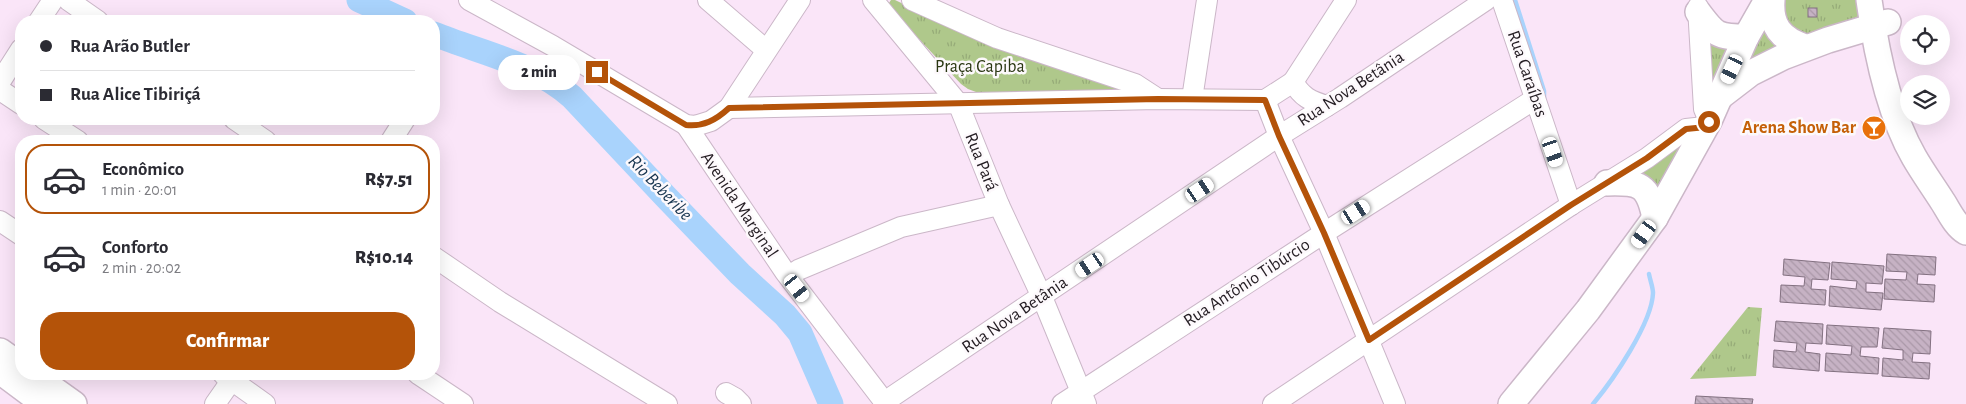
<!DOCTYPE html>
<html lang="pt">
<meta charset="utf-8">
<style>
body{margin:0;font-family:"Alegreya Sans",sans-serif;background:#f7f7f7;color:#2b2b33;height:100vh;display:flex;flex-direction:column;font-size:19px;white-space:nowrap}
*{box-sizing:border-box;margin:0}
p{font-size:16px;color:#7c7c81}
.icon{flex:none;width:28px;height:28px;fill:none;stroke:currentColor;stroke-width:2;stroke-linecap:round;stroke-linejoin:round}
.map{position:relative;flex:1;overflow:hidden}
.details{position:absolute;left:15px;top:135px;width:425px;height:245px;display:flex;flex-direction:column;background:#fff;border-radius:20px;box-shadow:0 5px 20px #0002}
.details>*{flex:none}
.hud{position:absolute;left:15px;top:15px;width:425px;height:110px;border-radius:20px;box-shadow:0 5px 20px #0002;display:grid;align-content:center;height:110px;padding:0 25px;background:#fff}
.buttons{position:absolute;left:1900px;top:15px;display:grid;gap:10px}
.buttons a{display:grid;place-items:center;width:50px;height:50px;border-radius:50%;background:#fff;box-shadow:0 5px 20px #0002;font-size:25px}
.end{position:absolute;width:22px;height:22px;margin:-11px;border:6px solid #b45309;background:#fff;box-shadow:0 0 0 2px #fff}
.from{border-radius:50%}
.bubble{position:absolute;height:35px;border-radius:18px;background:#fff;box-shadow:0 5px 20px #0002;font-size:16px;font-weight:800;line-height:35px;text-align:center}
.car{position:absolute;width:15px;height:30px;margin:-15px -8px;border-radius:6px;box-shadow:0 0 4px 1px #0007;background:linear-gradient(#fff 24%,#345 0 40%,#fff 0 76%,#345 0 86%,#fff 0)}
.hud b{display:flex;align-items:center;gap:18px;height:48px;font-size:19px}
.hud b+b{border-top:1px solid #e1e1e2}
.hud i{width:12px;height:12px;background:#2b2b33}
ul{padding:9px 0 0;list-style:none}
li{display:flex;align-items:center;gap:15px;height:70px;margin:0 10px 8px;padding:0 15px;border:2px solid transparent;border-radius:20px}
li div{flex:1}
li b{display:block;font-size:19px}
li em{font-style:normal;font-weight:800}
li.current{border-color:#b45309}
li>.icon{width:45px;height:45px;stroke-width:1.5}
.cta{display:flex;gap:10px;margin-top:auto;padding:10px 25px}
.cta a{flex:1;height:58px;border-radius:20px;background:#b45309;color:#fff;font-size:20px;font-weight:800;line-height:58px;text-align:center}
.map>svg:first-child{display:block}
.park{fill:url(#park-tufts)}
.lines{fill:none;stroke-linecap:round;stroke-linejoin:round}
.stream{stroke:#a9d3fc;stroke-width:4.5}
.river{stroke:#a9d3fc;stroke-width:25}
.building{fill:url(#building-back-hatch);stroke:#837181}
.minor-casing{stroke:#cbb7c8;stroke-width:22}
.major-casing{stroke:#cbb7c8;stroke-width:28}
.minor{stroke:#fff;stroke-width:20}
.major{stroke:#fff;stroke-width:25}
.route{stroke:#b45309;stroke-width:6}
.labels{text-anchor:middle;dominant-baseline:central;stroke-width:5;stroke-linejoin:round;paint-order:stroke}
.park-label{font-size:18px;fill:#2a3712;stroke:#fdf9fc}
.street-label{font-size:18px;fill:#231c22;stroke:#fdf9fc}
.food-label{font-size:18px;font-weight:bold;fill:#c56008;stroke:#fdf9fc;text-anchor:end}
.water-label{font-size:19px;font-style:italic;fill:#173550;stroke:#fdf9fc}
</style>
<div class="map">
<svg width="1966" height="404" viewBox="0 0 1966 404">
<defs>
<pattern id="park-tufts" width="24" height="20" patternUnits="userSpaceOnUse" patternTransform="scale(1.25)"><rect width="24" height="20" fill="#afc88b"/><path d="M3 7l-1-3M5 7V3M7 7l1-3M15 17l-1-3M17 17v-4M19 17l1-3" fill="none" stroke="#96ab78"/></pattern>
<pattern id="building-back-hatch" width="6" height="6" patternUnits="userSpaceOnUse" patternTransform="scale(1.25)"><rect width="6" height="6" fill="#c6b2c4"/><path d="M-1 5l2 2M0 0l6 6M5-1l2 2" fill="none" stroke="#aa98a8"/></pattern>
</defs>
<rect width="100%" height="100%" fill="#fae5f8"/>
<g class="park">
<polygon points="891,0 895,0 962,32 1127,90 994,93 976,92 968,89 961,84 890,8 889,3"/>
<polygon points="1777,0 1863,0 1864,18 1815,36 1796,34 1776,2"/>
<polygon points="1763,23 1784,44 1734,73"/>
<polygon points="1703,27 1732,42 1712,87"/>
<polygon points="1686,137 1656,202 1638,175"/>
<polygon points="1748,307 1762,308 1756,376 1690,379"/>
</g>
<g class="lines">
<g class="stream">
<polyline points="1515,0 1544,91 1544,101"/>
<path d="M1593,404C1613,380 1652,323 1653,293C1653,287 1650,280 1649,274"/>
</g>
<g class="river">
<polyline points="359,0 405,21"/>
<path d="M434,34C481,53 534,63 572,97L665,196L740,274L785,315L800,333L831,404"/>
</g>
</g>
<g class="building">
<rect x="1808" y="8" width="9" height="9"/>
<polygon points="1887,254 1936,257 1935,275 1918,274 1917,284 1935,285 1934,302 1884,299 1885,279 1906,280 1907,272 1886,271"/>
<polygon points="1784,259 1830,263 1828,280 1812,279 1811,289 1826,290 1825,305 1780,302 1781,285 1804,286 1805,277 1783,275"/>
<polygon points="1832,262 1884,266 1882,284 1866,283 1866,292 1883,293 1881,310 1829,306 1830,286 1856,289 1857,281 1831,279"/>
<polygon points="1776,321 1823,324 1822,344 1806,343 1805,352 1820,354 1819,371 1773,367 1774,350 1796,352 1797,343 1774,341"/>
<polygon points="1827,325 1879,328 1877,347 1861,347 1860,356 1879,358 1878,374 1825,371 1826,353 1851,355 1852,346 1826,344"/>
<polygon points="1884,328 1931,331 1930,354 1913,353 1912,362 1930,363 1929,379 1882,376 1883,358 1903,360 1903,350 1882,348"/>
<polygon points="1696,396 1753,399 1752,404 1695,404"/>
</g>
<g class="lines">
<defs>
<g id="minor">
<polyline points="68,0 98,21"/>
<polyline points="469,0 553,46 686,125 695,126 711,121 729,108 800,0"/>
<polyline points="708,0 766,50"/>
<polyline points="873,0 958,103 999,205 1042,297 1086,404"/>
<polyline points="912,0 997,38 1135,84 1158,99"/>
<polyline points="1502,0 1571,205"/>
<polyline points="1698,7 1704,109 1709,121"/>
<polyline points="39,21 53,0"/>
<polyline points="0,82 21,49"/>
<polyline points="1293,82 1346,0"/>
<polyline points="0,90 21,104"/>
<polyline points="1192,99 1207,0"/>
<polyline points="1265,100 1279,136 1324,233 1395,404"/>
<path d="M729,108L1158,99L1265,100L1293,82C1302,97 1310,101 1327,106"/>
<polyline points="44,119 78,141"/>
<polyline points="234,119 266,141"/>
<polyline points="686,125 785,272 886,404"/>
<polyline points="391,141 405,119"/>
<polyline points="0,221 21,235"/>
<polyline points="434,257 500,302 667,404"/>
<polyline points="798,270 901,227 999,205"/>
<polyline points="223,374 265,404"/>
<polyline points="418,374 463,404"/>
<polyline points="726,393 735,398 741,404"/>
<polyline points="893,396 1279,136 1340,98 1486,0"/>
<polyline points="215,404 236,374"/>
<polyline points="1062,404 1324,233 1535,99"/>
<polyline points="1273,404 1571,205 1647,158 1686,129 1705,127"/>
</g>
<g id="major">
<path d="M1772,0C1770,26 1781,39 1805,47"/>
<path d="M1869,0C1876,51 1888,112 1914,157C1922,171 1932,185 1941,199C1948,209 1955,226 1966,232"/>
<path d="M1698,12C1715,35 1717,37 1746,37"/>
<polyline points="1721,96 1751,73 1783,57 1828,40 1888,22"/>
<path d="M1607,183C1640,182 1648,184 1655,218"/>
<polyline points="0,351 21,366"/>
<polyline points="0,371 44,404"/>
<polyline points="32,374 74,404"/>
<polyline points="1511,404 1588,310 1655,218 1709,121 1746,37 1767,0"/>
</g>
</defs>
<use href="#minor" class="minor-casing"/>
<use href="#major" class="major-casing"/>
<use href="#minor" class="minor"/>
<use href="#major" class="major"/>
</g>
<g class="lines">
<path class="route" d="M597,72L686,125C703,127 716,120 729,108L1158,99L1265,100L1279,136L1324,233L1369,340L1571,205L1647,158L1686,129L1706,127L1709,122"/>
</g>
<defs>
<symbol id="bar-disc" viewBox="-11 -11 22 22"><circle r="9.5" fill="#e8710a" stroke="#fdf9fc"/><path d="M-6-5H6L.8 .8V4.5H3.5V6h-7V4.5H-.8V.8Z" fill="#fff"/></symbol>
</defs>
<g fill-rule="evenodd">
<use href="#bar-disc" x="1860" y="114" width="28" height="28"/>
</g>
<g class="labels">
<g class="park-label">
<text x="980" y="67">Praça Capiba</text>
</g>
<g class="street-label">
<text transform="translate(1527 74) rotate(71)">Rua Caraíbas</text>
<text transform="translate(1351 89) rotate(-33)">Rua Nova Betânia</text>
<text transform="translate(981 162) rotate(68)">Rua Pará</text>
<text transform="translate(739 205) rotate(56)">Avenida Marginal</text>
<text transform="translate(1247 283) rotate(-33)">Rua Antônio Tibúrcio</text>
<text transform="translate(1015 315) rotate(-34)">Rua Nova Betânia</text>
</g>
<g class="food-label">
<text x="1856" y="128">Arena Show Bar</text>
</g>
<g class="water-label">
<text transform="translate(660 188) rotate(46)">Rio Beberibe</text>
</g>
</g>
</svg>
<div class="buttons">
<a><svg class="icon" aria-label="locate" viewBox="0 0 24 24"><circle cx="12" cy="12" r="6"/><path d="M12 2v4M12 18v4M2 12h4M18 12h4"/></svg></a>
<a><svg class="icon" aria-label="layers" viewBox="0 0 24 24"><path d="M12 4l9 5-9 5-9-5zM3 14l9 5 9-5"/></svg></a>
</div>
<i class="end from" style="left:1709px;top:122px"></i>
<i class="end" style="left:597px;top:72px"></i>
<div class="bubble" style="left:498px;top:55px;width:82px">2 min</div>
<i class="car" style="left:1732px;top:69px;rotate:205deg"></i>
<i class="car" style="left:1553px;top:152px;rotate:161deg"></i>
<i class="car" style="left:1200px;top:190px;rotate:56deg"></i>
<i class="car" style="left:1356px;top:212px;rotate:57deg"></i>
<i class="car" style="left:1644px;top:234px;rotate:216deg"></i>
<i class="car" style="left:1090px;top:265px;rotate:236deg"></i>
<i class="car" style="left:797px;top:288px;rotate:142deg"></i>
<div class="hud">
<b><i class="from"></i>Rua Arão Butler</b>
<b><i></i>Rua Alice Tibiriçá</b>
</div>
<section class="details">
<ul>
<li class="current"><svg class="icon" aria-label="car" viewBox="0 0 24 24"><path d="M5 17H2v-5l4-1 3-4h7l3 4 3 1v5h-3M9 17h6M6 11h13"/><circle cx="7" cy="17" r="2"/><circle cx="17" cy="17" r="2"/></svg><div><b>Econômico</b><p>1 min · 20:01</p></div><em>R$7.51</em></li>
<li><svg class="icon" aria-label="car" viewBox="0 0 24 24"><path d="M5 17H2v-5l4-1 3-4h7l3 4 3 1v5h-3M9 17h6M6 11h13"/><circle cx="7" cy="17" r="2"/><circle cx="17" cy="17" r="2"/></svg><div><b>Conforto</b><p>2 min · 20:02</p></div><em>R$10.14</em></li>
</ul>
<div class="cta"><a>Confirmar</a></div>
</section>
</div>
